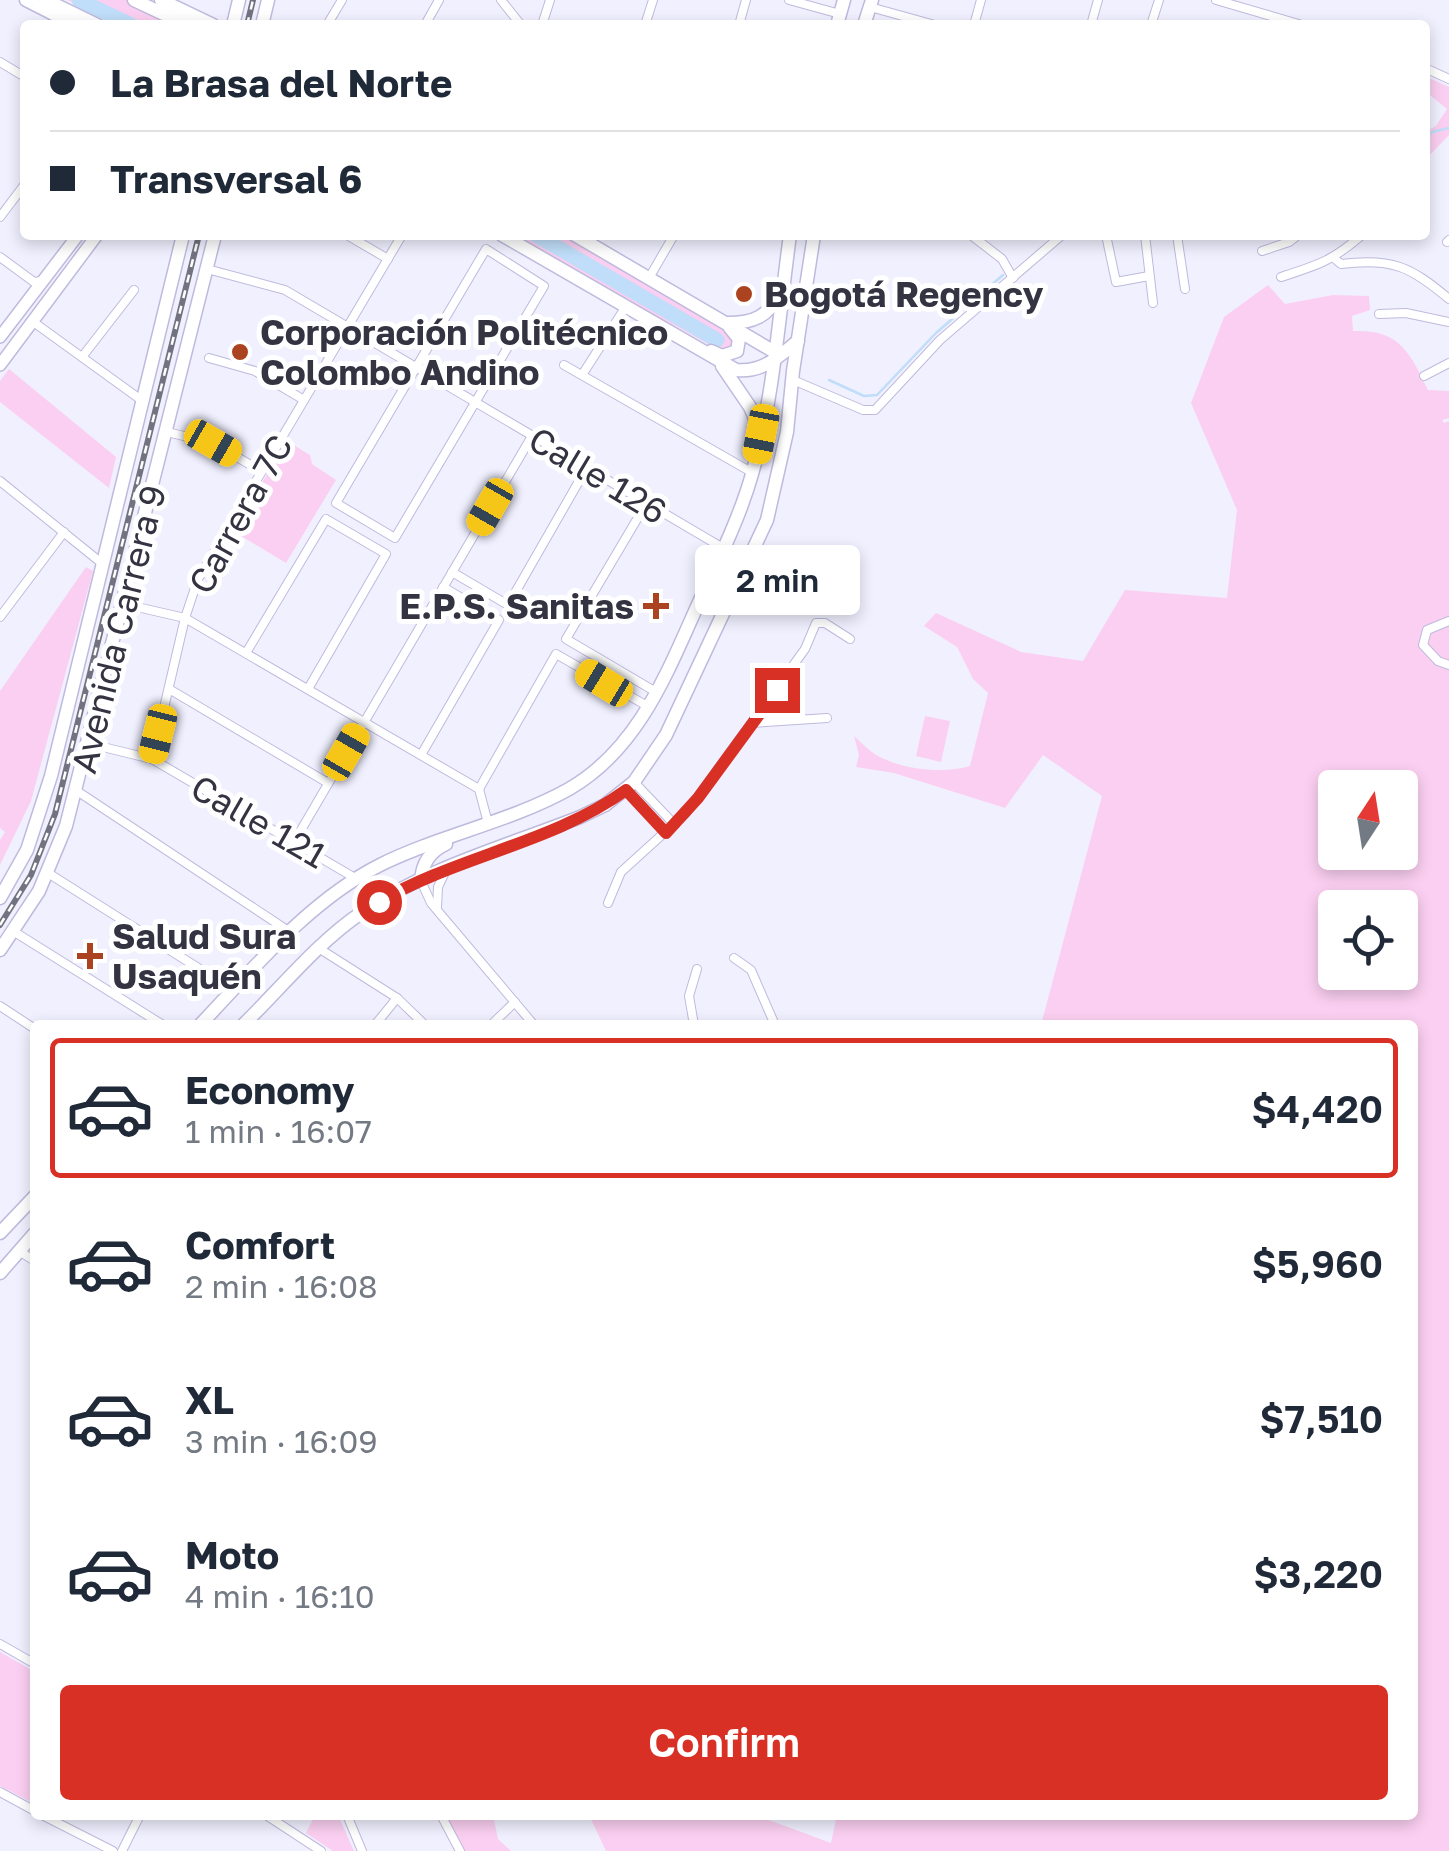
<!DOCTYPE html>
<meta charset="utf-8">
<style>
body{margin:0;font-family:"Golos Text",sans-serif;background:#f6f6f7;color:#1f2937;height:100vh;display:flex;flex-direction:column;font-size:38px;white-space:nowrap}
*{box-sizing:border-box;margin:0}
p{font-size:32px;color:#747a83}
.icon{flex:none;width:55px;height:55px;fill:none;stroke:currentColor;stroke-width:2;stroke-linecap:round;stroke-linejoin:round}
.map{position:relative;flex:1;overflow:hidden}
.sheet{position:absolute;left:30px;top:1020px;width:1388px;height:800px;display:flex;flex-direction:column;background:#fff;border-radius:10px;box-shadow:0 5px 15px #0003}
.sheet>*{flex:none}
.top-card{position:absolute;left:20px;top:20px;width:1410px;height:220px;border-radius:10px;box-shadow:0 5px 15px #0003;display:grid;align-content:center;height:220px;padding:0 30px;background:#fff}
.needle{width:65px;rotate:12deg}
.fabs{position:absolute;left:1318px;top:770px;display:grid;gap:20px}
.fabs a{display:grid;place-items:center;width:100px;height:100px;border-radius:10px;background:#fff;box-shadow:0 5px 15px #0003;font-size:50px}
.end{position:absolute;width:45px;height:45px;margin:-22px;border:12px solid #d93025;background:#fff;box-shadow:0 0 0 5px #fff}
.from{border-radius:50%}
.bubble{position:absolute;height:70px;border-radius:10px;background:#fff;box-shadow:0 5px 15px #0003;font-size:32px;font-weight:600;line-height:70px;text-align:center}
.car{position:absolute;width:30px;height:60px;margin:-30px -15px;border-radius:12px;box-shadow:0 0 8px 2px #0007;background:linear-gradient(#f5c518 24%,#345 0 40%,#f5c518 0 76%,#345 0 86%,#f5c518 0)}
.top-card b{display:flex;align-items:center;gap:35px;height:95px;font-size:38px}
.top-card b+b{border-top:2px solid #e0e1e3}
.top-card i{width:25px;height:25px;background:#1f2937}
ul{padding:18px 0 0;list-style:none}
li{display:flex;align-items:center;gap:30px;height:140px;margin:0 20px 15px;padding:0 10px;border:5px solid transparent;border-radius:10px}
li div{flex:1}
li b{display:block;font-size:38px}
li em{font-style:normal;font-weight:600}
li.on{border-color:#d93025}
li>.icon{width:90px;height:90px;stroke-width:1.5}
.action{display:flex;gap:20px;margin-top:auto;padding:20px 30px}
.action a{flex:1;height:115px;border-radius:10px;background:#d93025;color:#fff;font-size:40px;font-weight:600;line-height:115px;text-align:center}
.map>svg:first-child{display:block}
.green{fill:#fbcff1;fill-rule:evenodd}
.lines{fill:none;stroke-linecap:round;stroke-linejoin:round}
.stream{stroke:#c0def9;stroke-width:2.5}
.river{stroke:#c0def9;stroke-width:15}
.minor-casing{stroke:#bebadd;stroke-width:10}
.secondary-casing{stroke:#bebadd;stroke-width:14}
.primary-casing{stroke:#bebadd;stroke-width:15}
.minor{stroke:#fff;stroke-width:8}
.secondary{stroke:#fff;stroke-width:11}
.primary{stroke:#fff;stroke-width:12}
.rail-casing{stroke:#737280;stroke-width:6}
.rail{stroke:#fff;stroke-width:2.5;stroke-dasharray:8;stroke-linecap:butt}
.route{stroke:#d93025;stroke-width:12}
.poi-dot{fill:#ab4320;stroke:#fff;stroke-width:4}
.labels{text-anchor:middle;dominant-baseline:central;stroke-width:10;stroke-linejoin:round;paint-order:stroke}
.poi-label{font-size:35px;font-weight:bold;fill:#343341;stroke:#fff;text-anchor:start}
.street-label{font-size:35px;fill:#343341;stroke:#fff}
</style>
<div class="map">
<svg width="1449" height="1851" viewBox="0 0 1449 1851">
<rect width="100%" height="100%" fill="#f1f0ff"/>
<g class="green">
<polygon points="67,0 147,0 190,25 86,25 77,20 82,7"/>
<polygon points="1425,76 1449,87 1449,135 1425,160 1425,132 1436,126 1447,109 1425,91"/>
<polygon points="510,235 569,235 724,329 736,342 734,350 720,351 674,325 637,310"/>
<path d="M1268,285L1285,304L1333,295L1369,296L1370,310L1352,316L1353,331C1399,329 1410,352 1428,390L1449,391V418L1442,420L1444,423L1449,421V1851H606L589,1815H755L831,1843L837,1815H1412V1025H1041L1102,796L1043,755L1005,808L894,773L856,767L859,755L854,736C862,743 871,753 880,757C905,770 945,774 970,766L988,693L973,679L957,647L924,626L936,613L1021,652L1083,661L1125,590L1227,598L1237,510L1191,403L1224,317ZM1335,788H1400V852H1335ZM1335,908H1400V972H1335Z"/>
<polygon points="9,369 116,457 109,488 0,402 0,381"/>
<polygon points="287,441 310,455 312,464 336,480 286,563 233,531"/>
<polygon points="86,567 93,571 31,801 0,865 0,840 5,832 0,828 0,691"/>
<polygon points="925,716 950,721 941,762 916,756"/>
<polygon points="0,1652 35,1672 35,1804 0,1786"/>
<polygon points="315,1815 338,1815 354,1851 333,1851 306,1833"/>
<polygon points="446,1815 493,1815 498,1839 511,1851 465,1851"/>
</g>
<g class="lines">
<g class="stream">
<polyline points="1425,139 1432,132 1449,128"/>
<polyline points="829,380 864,396 877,395 936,333 1003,275"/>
</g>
<g class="river">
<polyline points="79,0 131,25"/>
<polyline points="536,235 717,340"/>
</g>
<defs>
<g id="minor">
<polyline points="501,0 521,25"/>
<polyline points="789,0 840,14"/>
<polyline points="1216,0 1302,25"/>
<polyline points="870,7 935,25"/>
<polyline points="327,25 342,0"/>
<polyline points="425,25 439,0"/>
<polyline points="542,25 550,0"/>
<polyline points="645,25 653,0"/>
<polyline points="739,25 746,0"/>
<polyline points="974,25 981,0"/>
<polyline points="1091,25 1098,0"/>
<polyline points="1151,25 1159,0"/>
<polyline points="0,62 25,77"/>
<polyline points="1425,68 1449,79"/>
<polyline points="0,217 25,184"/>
<polyline points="347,235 388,259"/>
<polyline points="971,235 1002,259 1013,278"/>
<polyline points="1106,235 1116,282 1149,276"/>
<polyline points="1145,235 1153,303"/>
<polyline points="1177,235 1185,289"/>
<polyline points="1447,242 1449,240"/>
<polygon points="486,249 544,286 395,538 336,503"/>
<polyline points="1262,251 1289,242 1298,235"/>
<polyline points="0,257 34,282 42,281"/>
<path d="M1335,259L1341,264C1392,258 1410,266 1449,299"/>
<polyline points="207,269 285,290 723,548"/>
<path d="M1281,277C1318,265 1332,261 1362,235"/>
<polyline points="649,278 674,235"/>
<polyline points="1379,314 1406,313 1449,322"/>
<polyline points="32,321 144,402"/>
<polyline points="82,357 134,290"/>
<polyline points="209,358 255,371 304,400"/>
<polyline points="564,365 753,473"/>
<polyline points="582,375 625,308"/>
<polyline points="1424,376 1449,363"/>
<polyline points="793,380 863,410 875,410 940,340 1062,235"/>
<polyline points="167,432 213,443 261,471"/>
<polyline points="0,481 104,565"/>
<polyline points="646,504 566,639 656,692"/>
<polyline points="452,572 508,605 586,469"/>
<polyline points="124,604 185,618 479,789 488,823"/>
<polyline points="0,617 64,532"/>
<polyline points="1449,621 1427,630 1423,645 1438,661 1449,665"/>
<polyline points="246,653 326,519 386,554 308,689"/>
<polyline points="169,689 328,783"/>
<polyline points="752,723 827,718"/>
<polyline points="107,748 152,759 355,878"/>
<polyline points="421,755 499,620 443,587"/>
<polyline points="152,759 185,618 198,579 402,235"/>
<polyline points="634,782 675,825"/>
<polyline points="479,789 556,654 649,707"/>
<polyline points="626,790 666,833"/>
<polyline points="77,791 290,932"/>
<polyline points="294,842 532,436"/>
<polyline points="48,873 233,990"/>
<polyline points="421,881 431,903 534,1025"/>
<polyline points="608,903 621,872 686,813 805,649 816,623 825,623 850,639"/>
<polyline points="437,907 438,887 446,870"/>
<polyline points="13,931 163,1025"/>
<polyline points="320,949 397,998 425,1025"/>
<polyline points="734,958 751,970 775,1025"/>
<polyline points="0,1006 35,1029"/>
<polyline points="375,1025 397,998"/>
<polyline points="491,1025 515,1002"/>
<polyline points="694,1025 689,996 697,969"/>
<polyline points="19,1251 35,1261"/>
<polyline points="0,1644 35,1664"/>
<polyline points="0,1792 35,1811"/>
<polyline points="42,1815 113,1851"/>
<polyline points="266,1815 321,1851"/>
<polyline points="347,1815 362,1851"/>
<polyline points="441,1815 460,1851"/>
<polyline points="122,1851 140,1815"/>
</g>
<g id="secondary">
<polyline points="0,337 78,235"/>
<polyline points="0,365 97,235"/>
</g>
<g id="primary">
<polyline points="26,0 75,25"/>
<polyline points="46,0 97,25"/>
<polyline points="134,0 187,25"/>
<polyline points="161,0 213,25"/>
<polyline points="233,25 239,0"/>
<polyline points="262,25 268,0"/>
<polyline points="837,25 844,0"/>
<polyline points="864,25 872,0"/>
<path d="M502,235L736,370C763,373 779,356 798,341"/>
<polyline points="575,235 778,354"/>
<path d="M728,323C753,323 768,317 780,293"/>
<polyline points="711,351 722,356 737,351 739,339 730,328"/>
<polyline points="722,366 750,407 760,430"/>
<path d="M421,881C422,863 430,851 446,844"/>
<polyline points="0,898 27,850 51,776 183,235"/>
<polyline points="0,950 39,891 66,826 215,235"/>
<path d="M200,1025C254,968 309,901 380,865C440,835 510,822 569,789C640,748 668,670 700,600C719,559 740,517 752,474C774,397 779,314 790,235"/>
<path d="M243,1025C281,988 317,943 361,913C426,868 507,846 580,817L605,805L634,782L666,735L767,520L787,432L793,371L814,235"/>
<polyline points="0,1233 35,1196"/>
<polyline points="0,1273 35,1233"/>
</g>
</defs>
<use href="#minor" class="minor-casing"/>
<use href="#secondary" class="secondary-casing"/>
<use href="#primary" class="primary-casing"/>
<use href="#minor" class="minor"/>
<use href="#secondary" class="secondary"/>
<use href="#primary" class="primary"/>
<defs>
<g id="rail">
<polyline points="247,25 253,0"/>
<polyline points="0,925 31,875 55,814 199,235"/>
</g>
</defs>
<use href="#rail" class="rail-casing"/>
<use href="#rail" class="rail"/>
</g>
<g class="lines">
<path class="route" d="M379,902C457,856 553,843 626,790L666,833L698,798L777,690"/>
</g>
<g class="poi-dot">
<circle cx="744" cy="294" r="10"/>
<circle cx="240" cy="352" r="10"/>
<path d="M651 591h10v10h10v10h-10v10h-10v-10h-10v-10h10z"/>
<path d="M85 941h10v10h10v10h-10v10h-10v-10h-10v-10h10z"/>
</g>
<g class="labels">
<g class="poi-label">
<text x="764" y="294">Bogotá Regency</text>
<text x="260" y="332">Corporación Politécnico<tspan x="260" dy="40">Colombo Andino</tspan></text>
<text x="634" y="606" text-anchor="end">E.P.S. Sanitas</text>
<text x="112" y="936">Salud Sura<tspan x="112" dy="40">Usaquén</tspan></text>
</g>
<g class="street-label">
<text transform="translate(598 475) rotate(31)">Calle 126</text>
<text transform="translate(240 514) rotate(-61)">Carrera 7C</text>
<text transform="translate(118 629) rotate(-76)">Avenida Carrera 9</text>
<text transform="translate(259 821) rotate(30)">Calle 121</text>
</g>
</g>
</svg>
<div class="fabs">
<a><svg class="needle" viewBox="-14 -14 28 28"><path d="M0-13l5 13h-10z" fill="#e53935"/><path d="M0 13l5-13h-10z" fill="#747a83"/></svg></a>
<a><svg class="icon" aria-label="locate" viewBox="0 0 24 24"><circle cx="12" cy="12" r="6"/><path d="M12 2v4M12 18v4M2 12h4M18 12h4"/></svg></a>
</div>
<i class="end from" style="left:379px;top:902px"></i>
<i class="end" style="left:777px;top:690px"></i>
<div class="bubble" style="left:695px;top:545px;width:165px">2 min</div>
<i class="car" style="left:761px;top:434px;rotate:191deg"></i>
<i class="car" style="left:213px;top:443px;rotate:120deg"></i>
<i class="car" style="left:490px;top:507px;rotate:210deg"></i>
<i class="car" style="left:604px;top:683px;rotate:301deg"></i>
<i class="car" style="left:158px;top:734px;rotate:194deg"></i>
<i class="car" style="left:346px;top:752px;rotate:30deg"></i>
<div class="top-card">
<b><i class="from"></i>La Brasa del Norte</b>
<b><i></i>Transversal 6</b>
</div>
<section class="sheet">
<ul>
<li class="on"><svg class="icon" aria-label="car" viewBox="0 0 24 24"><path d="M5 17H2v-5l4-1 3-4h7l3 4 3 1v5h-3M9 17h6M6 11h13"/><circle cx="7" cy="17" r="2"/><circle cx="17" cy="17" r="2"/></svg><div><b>Economy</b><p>1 min · 16:07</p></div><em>$4,420</em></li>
<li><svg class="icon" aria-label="car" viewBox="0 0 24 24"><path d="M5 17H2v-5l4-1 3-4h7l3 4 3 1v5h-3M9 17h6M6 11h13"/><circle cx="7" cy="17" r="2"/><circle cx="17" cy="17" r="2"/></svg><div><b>Comfort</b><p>2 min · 16:08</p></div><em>$5,960</em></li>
<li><svg class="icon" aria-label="car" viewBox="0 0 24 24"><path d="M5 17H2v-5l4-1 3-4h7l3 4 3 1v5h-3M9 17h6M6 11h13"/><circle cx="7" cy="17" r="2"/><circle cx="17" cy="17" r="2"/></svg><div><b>XL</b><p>3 min · 16:09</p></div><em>$7,510</em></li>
<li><svg class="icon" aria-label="car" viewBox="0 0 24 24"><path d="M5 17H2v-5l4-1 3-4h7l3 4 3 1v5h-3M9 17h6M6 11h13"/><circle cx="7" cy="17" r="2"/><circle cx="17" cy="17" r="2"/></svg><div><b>Moto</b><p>4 min · 16:10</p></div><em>$3,220</em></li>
</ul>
<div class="action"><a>Confirm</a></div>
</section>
</div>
